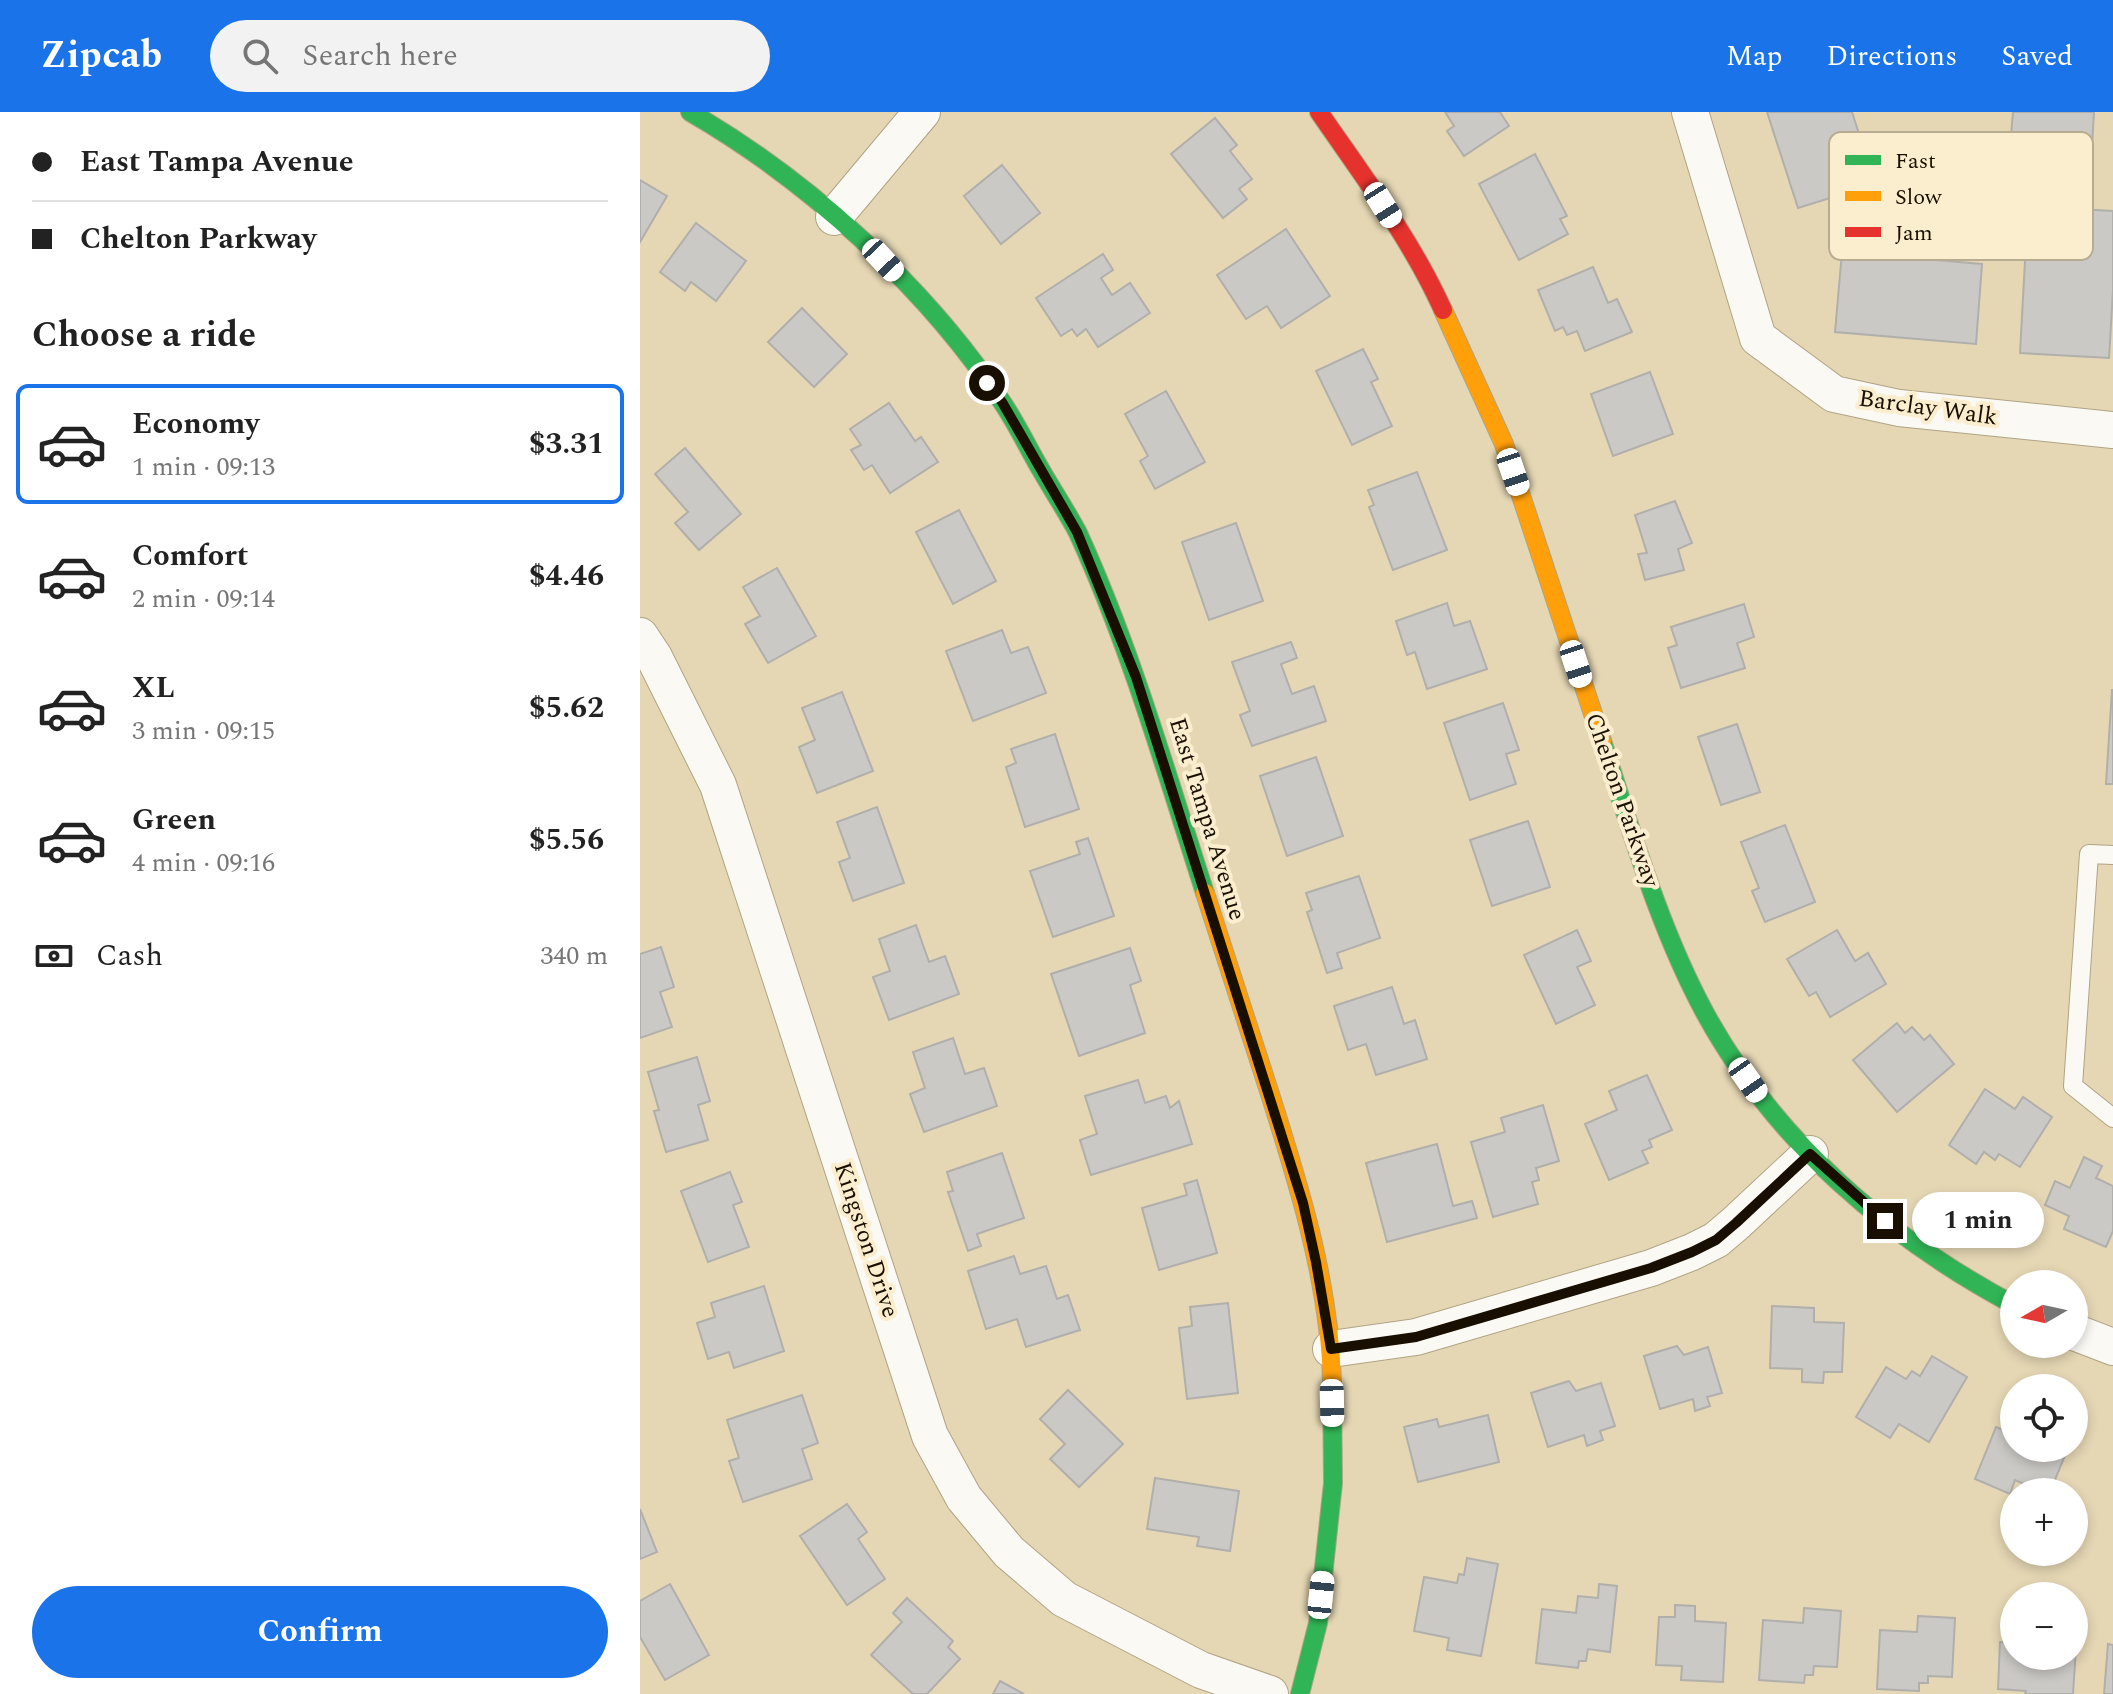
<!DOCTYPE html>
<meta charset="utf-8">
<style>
body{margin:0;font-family:Spectral,serif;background:#f2f2f2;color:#222;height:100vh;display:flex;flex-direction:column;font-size:30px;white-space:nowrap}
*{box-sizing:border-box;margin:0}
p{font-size:26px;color:#767676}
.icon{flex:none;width:44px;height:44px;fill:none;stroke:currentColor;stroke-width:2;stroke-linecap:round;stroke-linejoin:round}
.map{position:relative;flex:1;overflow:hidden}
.sheet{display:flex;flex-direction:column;background:#fff;width:640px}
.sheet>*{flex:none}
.banner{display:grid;align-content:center;height:176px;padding:0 32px;background:#fff}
.needle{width:52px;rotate:261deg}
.buttons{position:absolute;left:1360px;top:1158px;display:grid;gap:16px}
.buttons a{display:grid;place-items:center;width:88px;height:88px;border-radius:50%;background:#fff;box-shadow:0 4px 12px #0003;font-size:40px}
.end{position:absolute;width:36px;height:36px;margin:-18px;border:10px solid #190f00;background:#fff;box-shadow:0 0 0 4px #fff}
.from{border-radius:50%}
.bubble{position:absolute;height:56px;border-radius:28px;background:#fff;box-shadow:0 4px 12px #0003;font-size:26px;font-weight:700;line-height:56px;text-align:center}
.car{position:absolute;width:24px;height:48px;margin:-24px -12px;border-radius:10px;box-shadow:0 0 6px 2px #0007;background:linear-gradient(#fff 24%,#345 0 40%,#fff 0 76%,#345 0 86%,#fff 0)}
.banner b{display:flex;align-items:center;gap:28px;height:76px;font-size:30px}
.banner b+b{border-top:2px solid #e0e0e0}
.banner i{width:20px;height:20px;background:#222}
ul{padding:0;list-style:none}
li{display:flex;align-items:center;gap:24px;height:120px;margin:0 16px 12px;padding:0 16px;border:4px solid transparent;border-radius:12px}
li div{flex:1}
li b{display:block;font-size:30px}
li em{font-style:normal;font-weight:700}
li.selected{border-color:#1a73e8}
li>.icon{width:72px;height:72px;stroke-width:1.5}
h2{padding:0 32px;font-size:36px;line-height:96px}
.pay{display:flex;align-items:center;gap:20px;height:88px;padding:0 32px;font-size:30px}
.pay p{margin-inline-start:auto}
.primary-button{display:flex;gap:16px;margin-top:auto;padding:16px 32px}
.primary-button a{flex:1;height:92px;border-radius:48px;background:#1a73e8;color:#fff;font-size:32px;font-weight:700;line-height:92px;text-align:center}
header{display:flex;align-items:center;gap:48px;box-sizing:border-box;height:112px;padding:0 40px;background:#1a73e8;color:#fff}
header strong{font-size:38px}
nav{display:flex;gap:44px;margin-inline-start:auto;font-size:28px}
.search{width:560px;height:72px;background:#f2f2f2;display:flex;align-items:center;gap:20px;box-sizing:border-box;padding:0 28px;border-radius:44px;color:#767676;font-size:30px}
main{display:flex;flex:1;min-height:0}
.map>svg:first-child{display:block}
.building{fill:#cac9c6;stroke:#b0afac;stroke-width:2}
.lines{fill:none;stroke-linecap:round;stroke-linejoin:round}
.lane-casing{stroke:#b0a484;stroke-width:20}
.street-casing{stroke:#b0a484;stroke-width:38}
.fast-casing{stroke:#b0a484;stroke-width:20}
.slow-casing{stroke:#b0a484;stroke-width:20}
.jam-casing{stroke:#b0a484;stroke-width:20}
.lane{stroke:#fbf9f4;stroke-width:18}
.street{stroke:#fbf9f4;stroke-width:36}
.fast{stroke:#30b455;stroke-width:18}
.slow{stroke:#ff9f0a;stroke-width:18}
.jam{stroke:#e5322d;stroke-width:18}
.route{stroke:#190f00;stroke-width:10}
.labels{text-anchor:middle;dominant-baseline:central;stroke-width:8;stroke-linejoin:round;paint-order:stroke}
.street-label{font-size:24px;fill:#190f00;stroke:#fbeece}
.key{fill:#fbeece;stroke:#b7ab90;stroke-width:2}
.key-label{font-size:22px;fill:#190f00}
</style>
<header>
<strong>Zipcab</strong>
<div class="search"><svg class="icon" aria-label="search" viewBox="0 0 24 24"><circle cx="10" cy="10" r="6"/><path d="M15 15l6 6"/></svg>Search here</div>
<nav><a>Map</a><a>Directions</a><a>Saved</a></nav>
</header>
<main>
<section class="sheet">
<div class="banner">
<b><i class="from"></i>East Tampa Avenue</b>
<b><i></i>Chelton Parkway</b>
</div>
<h2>Choose a ride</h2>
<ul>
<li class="selected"><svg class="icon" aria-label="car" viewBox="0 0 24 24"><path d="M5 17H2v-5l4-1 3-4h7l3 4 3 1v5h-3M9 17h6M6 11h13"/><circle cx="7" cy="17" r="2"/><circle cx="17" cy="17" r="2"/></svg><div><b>Economy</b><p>1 min · 09:13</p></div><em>$3.31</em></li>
<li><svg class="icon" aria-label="car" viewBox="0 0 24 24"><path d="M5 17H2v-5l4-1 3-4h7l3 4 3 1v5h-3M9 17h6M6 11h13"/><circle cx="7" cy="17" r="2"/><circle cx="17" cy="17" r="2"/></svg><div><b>Comfort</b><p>2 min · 09:14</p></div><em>$4.46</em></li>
<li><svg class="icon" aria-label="car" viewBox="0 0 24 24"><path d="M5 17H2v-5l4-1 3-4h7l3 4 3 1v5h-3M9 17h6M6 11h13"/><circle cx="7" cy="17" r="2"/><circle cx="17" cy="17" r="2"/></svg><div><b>XL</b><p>3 min · 09:15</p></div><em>$5.62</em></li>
<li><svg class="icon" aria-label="car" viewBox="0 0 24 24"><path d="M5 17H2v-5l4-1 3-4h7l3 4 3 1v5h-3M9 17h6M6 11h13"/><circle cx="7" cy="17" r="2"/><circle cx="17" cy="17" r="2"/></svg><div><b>Green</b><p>4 min · 09:16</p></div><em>$5.56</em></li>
</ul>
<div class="pay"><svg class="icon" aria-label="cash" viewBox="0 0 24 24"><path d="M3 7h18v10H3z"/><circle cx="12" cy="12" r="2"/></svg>Cash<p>340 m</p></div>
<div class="primary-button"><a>Confirm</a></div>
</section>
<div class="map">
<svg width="1473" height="1582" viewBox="0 0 1473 1582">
<rect width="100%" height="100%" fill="#e5d7b4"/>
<g class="building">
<polygon points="805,0 860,0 869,14 824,44 807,19 814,14"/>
<polygon points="1127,0 1212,0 1235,72 1158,96"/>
<polygon points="1373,0 1454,0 1451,52 1369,46"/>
<polygon points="575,6 597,33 590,39 612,67 599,77 607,87 583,106 531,42"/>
<polygon points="895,42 927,104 920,107 928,122 879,148 839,72"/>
<polygon points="362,53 400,101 361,132 324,84"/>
<polygon points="0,68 27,84 0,130"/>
<polygon points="1388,94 1473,99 1473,179 1469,246 1380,241"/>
<polygon points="56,111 106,149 76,189 51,170 45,179 20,160"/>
<polygon points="646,117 690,184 641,216 627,194 606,207 577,163"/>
<polygon points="1202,140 1342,152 1336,232 1195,220"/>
<polygon points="463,142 473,158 461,166 472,183 490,171 510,201 458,235 446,217 437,224 432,217 421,224 396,186"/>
<polygon points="953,155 968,191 977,187 992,220 945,239 937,219 927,223 923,215 915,219 898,178"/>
<polygon points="162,196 207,242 174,275 128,230"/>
<polygon points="723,237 738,267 731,270 752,314 712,333 676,259"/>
<polygon points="1010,260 1033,322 973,344 951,282"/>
<polygon points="526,279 565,350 515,377 500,349 508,344 485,302"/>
<polygon points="249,291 275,329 281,325 298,350 250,381 232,353 224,358 211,338 221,333 210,317"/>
<polygon points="45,336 101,402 59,438 35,411 48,400 15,362"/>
<polygon points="777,360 807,438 753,458 729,395 734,393 728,378"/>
<polygon points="1035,389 1052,431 1038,437 1044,458 1005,468 998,442 1007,441 995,403"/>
<polygon points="319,398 356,469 313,492 276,420"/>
<polygon points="596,411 623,489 569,508 542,430"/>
<polygon points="137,456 176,524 128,551 105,512 120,504 103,475"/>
<polygon points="807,491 814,514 830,509 847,557 787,577 775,540 767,543 756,509"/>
<polygon points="1104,492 1114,525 1097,531 1105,556 1041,576 1028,536 1037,533 1031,515"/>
<polygon points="362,518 371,541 388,535 406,581 333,609 306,539"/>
<polygon points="651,530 657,546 641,552 652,582 674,574 686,609 612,634 600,603 610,599 592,550"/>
<polygon points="1472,578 1473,578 1473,672 1466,672"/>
<polygon points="202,580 233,659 177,681 159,635 175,628 162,596"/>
<polygon points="863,591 879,638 866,642 876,672 830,688 804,611"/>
<polygon points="1097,612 1120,680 1081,693 1058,625"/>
<polygon points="415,622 439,697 385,715 366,655 376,651 371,637"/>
<polygon points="676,645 703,724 647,744 620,664"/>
<polygon points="237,695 264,771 213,789 199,750 210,746 197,710"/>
<polygon points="888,709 910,775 852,794 830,728"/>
<polygon points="1145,713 1175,790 1125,810 1112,779 1119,776 1101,730"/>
<polygon points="448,726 474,804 413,825 390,759 440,742 436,730"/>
<polygon points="719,764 740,826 697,841 702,856 687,861 667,800 672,798 666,781"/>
<polygon points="276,813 289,850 305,844 319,882 249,908 233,865 250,859 239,827"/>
<polygon points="937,818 951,849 937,855 955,893 916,912 884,843"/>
<polygon points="1197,818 1215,849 1228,841 1246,872 1190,905 1176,880 1169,884 1147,847"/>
<polygon points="21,835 34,875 20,880 32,915 0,926 0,842"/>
<polygon points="490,836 501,869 490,873 505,921 439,944 411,862"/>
<polygon points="752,875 764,912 775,908 787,947 736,963 726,932 708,938 694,894"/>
<polygon points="1257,911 1265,921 1272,915 1284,928 1290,923 1314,952 1257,1000 1213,948"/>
<polygon points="313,926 325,962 344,956 357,994 284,1020 270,982 285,976 273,940"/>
<polygon points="57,945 70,989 58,993 68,1028 26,1040 14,999 19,998 8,960"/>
<polygon points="1007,963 1032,1018 1009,1028 1012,1035 1002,1039 1008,1051 969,1068 945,1012 977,998 969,979"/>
<polygon points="498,968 505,991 526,984 530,996 539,989 552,1032 451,1063 440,1028 457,1022 445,984"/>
<polygon points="1345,977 1375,997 1383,985 1412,1005 1380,1055 1359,1042 1355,1048 1344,1040 1336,1052 1309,1033"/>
<polygon points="903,993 919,1049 896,1056 899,1068 892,1070 898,1092 853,1105 831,1030 865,1020 861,1006"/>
<polygon points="797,1032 813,1094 832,1089 837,1106 747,1130 726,1051"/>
<polygon points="362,1041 384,1106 337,1122 341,1134 328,1139 308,1080 313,1079 307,1060"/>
<polygon points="1444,1045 1462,1054 1456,1066 1473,1074 1473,1119 1466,1135 1424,1117 1429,1104 1405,1093 1415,1069 1430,1076"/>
<polygon points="90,1060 102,1090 93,1093 109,1135 68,1150 41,1079"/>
<polygon points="557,1068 577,1141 519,1158 502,1096 547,1083 544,1072"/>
<polygon points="374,1144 380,1162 406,1154 417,1187 428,1183 440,1218 386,1235 377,1207 346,1217 328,1159"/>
<polygon points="124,1174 144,1239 94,1256 89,1240 68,1247 57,1211 75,1205 71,1191"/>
<polygon points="588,1191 598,1281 547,1287 539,1216 552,1214 550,1195"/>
<polygon points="1132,1194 1174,1196 1174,1210 1204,1211 1202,1260 1184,1260 1183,1271 1162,1270 1162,1257 1130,1256"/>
<polygon points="1037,1234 1044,1243 1068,1235 1082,1281 1067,1285 1070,1294 1055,1299 1053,1287 1020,1297 1004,1244"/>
<polygon points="1292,1244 1327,1265 1289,1330 1259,1312 1250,1326 1216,1305 1246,1255 1266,1267 1272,1259 1280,1264"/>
<polygon points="929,1269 936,1279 961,1271 975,1314 960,1319 963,1328 947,1334 944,1323 908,1335 891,1281"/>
<polygon points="428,1278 483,1332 439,1375 410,1347 425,1332 400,1307"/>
<polygon points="162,1283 178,1331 162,1337 172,1367 103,1390 89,1349 99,1346 87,1308"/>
<polygon points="848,1303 859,1350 778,1370 764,1315 797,1307 799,1315"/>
<polygon points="1356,1315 1374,1323 1374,1336 1428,1336 1410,1380 1403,1380 1375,1368 1370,1382 1335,1367"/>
<polygon points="515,1366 599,1379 590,1439 557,1434 559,1425 507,1417"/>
<polygon points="207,1392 227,1420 218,1427 245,1467 207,1493 160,1424"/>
<polygon points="0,1397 17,1440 0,1447"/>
<polygon points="827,1446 858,1452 841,1544 807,1538 809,1526 774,1519 784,1465 817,1471 819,1462 824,1463"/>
<polygon points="30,1472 69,1543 25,1568 0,1525 0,1489"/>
<polygon points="959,1472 977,1474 970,1540 948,1537 946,1549 939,1549 938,1556 896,1551 902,1497 936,1501 938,1484 958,1486"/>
<polygon points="267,1486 313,1529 308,1535 320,1547 287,1582 273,1582 231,1543 262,1510 253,1501"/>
<polygon points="1035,1493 1055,1494 1055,1509 1086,1511 1083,1570 1041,1568 1042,1554 1016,1553 1019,1505 1035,1505"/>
<polygon points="1164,1496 1201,1499 1197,1555 1174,1554 1173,1563 1165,1563 1164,1571 1119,1568 1123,1508 1163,1511"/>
<polygon points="1278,1504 1315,1506 1312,1565 1288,1564 1288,1571 1279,1571 1279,1579 1237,1577 1240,1518 1277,1520"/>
<polygon points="1360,1530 1374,1531 1374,1544 1434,1544 1434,1536 1436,1536 1433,1582 1385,1582 1386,1579 1358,1577"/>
<polygon points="1468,1532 1473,1533 1473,1582 1464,1582"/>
<polygon points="360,1569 384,1582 353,1582"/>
</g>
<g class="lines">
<defs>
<polyline id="lane" points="1473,743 1449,742 1433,974 1473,1006"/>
<g id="street">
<polyline points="1050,0 1118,226 1194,282 1259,296 1473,318"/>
<polyline points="194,105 282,0"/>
<polyline points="0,524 14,545 78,673 290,1324 324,1386 369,1440 424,1487 561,1558 630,1582"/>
<polyline points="1434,1220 1473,1235"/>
<polyline points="691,1237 776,1225 1011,1156 1052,1140 1076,1128 1096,1111 1170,1042"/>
</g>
<g id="fast">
<path d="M50,0C169,69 286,175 362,290C377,312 388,336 401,358C413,379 427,400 438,421C491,537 526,660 565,781"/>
<path d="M962,629C992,720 1019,816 1065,901C1135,1029 1247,1125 1374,1193"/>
<polyline points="660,1582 678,1511 693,1371 692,1271"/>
</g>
<g id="slow">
<polyline points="803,198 864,332 962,629"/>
<path d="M565,781C586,847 608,913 629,979C659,1073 690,1172 692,1271"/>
</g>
<path id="jam" d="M679,0C723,64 771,127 803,198"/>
</defs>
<use href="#lane" class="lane-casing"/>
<use href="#street" class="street-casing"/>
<use href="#fast" class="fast-casing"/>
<use href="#slow" class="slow-casing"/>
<use href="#jam" class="jam-casing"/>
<use href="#lane" class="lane"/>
<use href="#street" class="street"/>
<use href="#fast" class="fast"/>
<use href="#slow" class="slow"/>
<use href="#jam" class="jam"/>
</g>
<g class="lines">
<polyline class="route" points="347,271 362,290 437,420 496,565 663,1091 676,1150 691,1237 776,1225 1011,1156 1052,1140 1076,1128 1096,1111 1170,1042 1245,1109"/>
</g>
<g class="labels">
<g class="street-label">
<text transform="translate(1288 296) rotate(8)">Barclay Walk</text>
<text transform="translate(982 688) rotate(71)">Chelton Parkway</text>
<text transform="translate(567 707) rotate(73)">East Tampa Avenue</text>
<text transform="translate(226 1128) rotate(72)">Kingston Drive</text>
</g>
</g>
<rect x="1189" y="20" width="264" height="128" rx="12" class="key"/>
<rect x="1205" y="43" width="36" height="10" fill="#30b455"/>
<rect x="1205" y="79" width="36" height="10" fill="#ff9f0a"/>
<rect x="1205" y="115" width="36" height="10" fill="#e5322d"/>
<g class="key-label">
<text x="1255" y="56">Fast</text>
<text x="1255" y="92">Slow</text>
<text x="1255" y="128">Jam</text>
</g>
</svg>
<div class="buttons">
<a><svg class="needle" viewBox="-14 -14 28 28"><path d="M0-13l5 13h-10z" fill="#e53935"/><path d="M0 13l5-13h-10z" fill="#767676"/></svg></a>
<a><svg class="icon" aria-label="locate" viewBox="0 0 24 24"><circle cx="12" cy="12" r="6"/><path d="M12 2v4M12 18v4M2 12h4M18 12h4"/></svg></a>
<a>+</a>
<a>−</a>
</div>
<i class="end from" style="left:347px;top:271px"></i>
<i class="end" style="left:1245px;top:1109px"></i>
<div class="bubble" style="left:1272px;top:1080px;width:132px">1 min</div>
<i class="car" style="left:743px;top:93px;rotate:148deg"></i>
<i class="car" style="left:243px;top:148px;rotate:137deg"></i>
<i class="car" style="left:873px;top:360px;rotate:161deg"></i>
<i class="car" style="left:936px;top:552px;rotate:162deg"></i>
<i class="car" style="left:1108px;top:968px;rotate:145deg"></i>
<i class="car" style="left:692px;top:1291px;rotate:179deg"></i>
<i class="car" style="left:681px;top:1483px;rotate:6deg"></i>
</div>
</main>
